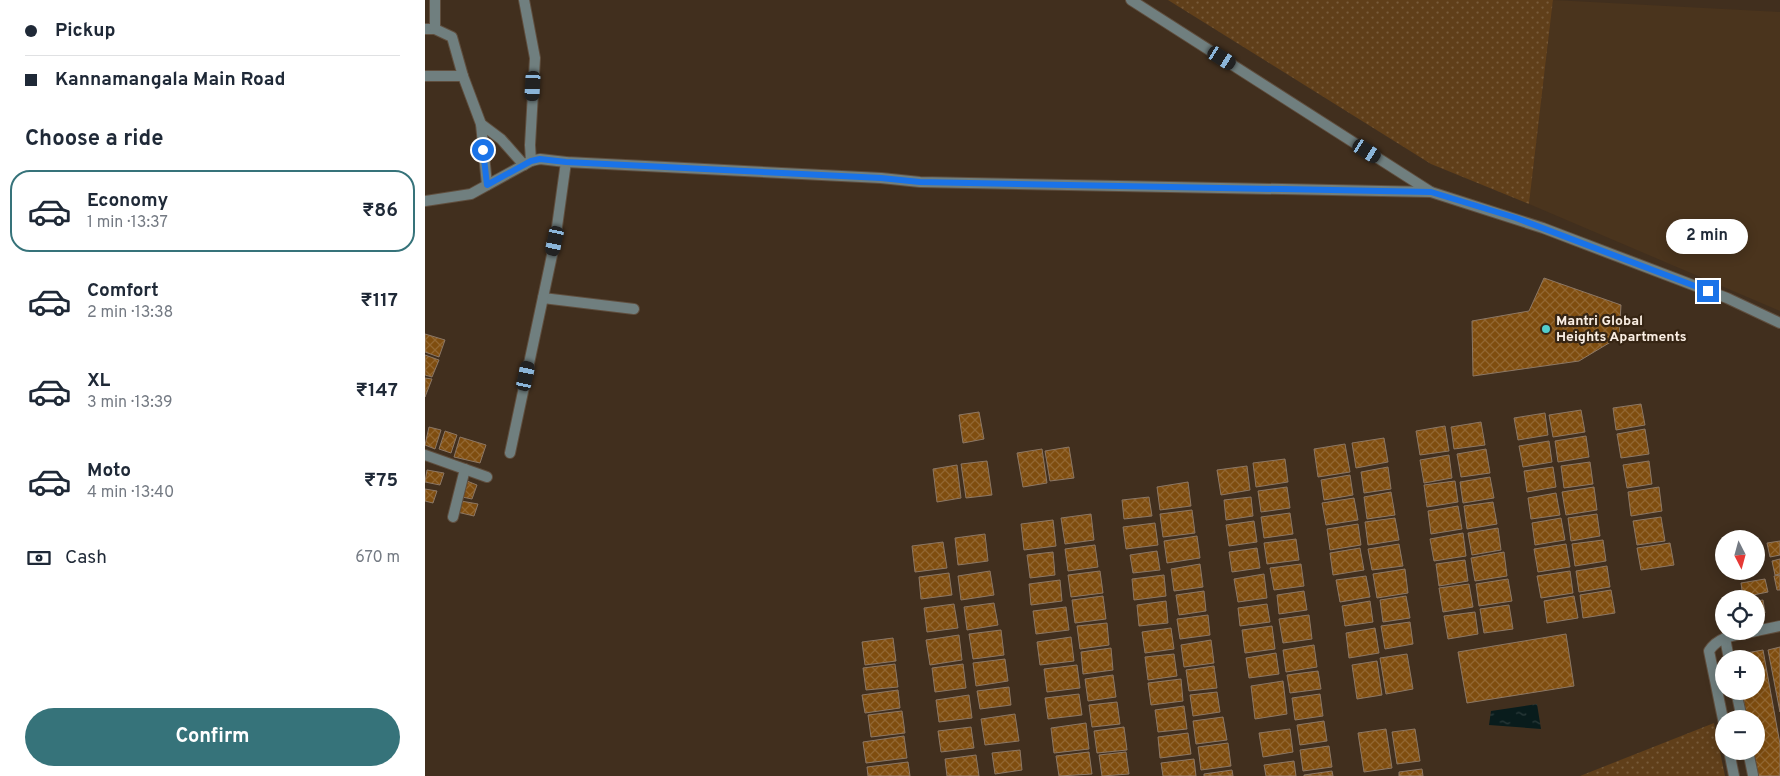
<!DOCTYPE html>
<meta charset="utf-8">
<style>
body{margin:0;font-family:Overpass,sans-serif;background:#f2f2f3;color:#1f2937;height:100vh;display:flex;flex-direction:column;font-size:19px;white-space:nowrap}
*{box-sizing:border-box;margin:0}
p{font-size:16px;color:#747a83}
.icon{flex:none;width:28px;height:28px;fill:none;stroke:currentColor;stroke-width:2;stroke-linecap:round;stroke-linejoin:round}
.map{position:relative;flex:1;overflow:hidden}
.sheet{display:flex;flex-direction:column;background:#fff;width:425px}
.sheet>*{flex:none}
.guide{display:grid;align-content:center;height:110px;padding:0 25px;background:#fff}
.needle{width:32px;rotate:174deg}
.buttons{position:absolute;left:1290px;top:530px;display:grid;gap:10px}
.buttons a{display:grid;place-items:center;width:50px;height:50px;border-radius:50%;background:#fff;box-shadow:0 2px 12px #0003;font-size:25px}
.end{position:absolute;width:22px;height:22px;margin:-11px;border:6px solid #1a73e8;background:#fff;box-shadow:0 0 0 2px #fff}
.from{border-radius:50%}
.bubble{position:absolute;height:35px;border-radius:18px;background:#fff;box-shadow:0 2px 12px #0003;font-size:16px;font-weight:700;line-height:35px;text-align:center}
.car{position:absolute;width:15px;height:30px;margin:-15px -8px;border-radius:6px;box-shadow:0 0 4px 1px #0007;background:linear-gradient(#222 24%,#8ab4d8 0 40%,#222 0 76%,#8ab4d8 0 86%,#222 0)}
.guide b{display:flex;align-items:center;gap:18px;height:48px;font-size:19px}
.guide b+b{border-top:1px solid #e0e1e3}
.guide i{width:12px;height:12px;background:#1f2937}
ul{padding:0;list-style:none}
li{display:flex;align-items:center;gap:15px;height:82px;margin:0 10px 8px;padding:0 15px;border:2px solid transparent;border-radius:20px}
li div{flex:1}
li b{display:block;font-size:19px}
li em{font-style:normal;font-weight:700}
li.on{border-color:#36737a}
li>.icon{width:45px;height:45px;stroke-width:1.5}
h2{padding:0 25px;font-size:22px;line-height:60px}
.pay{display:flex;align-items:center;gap:12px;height:55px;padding:0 25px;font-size:19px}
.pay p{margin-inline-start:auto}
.primary-button{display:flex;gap:10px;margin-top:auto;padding:10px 25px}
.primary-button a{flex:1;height:58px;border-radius:30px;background:#36737a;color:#fff;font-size:20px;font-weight:700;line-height:58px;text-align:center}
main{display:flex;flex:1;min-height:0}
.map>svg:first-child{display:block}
.built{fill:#4a341d}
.grass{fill:url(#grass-dots)}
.water{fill:url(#water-ripples)}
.building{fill:url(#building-cross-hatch);stroke:#8c7764}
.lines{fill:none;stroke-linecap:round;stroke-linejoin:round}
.minor-casing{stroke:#5f4e3e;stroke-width:12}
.tertiary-casing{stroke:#5f4e3e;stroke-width:12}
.minor{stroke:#707f7f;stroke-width:10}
.tertiary{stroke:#707f7f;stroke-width:10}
.route{stroke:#1a73e8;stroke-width:6}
.poi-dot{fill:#52cdcd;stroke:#362514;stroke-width:2}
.labels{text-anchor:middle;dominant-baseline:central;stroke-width:4.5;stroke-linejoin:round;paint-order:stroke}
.poi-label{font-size:14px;font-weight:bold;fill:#faeee3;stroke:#362514;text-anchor:start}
</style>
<main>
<section class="sheet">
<div class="guide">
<b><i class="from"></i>Pickup</b>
<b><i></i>Kannamangala Main Road</b>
</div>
<h2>Choose a ride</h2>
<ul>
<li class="on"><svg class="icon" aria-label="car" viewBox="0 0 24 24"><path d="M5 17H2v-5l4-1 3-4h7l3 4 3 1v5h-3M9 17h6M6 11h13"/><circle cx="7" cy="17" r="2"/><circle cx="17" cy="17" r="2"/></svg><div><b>Economy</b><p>1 min · 13:37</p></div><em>₹86</em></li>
<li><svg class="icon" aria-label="car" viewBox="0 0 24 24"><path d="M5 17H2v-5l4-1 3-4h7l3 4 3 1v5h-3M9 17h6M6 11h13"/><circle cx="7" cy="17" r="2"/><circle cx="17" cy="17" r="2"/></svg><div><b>Comfort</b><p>2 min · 13:38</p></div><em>₹117</em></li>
<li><svg class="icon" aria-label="car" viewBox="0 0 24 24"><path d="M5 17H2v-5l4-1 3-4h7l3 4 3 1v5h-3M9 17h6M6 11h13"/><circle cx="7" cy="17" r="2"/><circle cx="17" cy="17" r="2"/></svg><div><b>XL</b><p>3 min · 13:39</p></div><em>₹147</em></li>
<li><svg class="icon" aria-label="car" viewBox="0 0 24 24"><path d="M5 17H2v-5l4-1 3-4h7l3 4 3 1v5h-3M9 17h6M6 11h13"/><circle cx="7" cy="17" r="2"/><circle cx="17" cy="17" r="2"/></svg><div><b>Moto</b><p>4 min · 13:40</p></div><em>₹75</em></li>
</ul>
<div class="pay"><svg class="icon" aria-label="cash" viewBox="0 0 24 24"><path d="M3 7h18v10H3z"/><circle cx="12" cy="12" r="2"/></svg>Cash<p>670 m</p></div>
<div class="primary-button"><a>Confirm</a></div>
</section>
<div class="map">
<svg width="1355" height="776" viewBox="0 0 1355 776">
<defs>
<pattern id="grass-dots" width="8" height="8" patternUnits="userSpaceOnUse" patternTransform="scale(1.25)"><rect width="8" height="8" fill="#603f1a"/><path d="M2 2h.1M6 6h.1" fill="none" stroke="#785b3b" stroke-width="1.8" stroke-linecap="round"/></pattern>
<pattern id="water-ripples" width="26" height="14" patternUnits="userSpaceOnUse" patternTransform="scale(1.25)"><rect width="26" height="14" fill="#091c1c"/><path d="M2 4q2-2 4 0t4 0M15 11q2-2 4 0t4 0" fill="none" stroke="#2e3d3d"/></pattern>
<pattern id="building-cross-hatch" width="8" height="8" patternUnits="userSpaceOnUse" patternTransform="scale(1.25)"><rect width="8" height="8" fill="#7f4d0f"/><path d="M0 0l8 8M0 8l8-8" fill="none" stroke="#926732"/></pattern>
</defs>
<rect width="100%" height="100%" fill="#412f1e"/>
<polygon class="built" points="1128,0 1355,12 1355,311 1104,204"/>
<g class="grass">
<polygon points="743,0 1128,0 1104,204 1006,164"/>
<polygon points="1289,723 1300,776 1155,776"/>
</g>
<polygon class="water" points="1112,704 1116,729 1064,725 1066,711"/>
<g class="building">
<polygon points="1119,278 1196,305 1194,337 1154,361 1048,376 1047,321 1104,311"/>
<polygon points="0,334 20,340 14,357 0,352"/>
<polygon points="0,355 14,360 7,377 0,375"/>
<polygon points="0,378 7,379 0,397"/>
<polygon points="1216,404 1220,425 1191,430 1188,408"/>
<polygon points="1156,410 1160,432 1128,437 1124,415"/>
<polygon points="554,412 559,439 538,443 534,415"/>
<polygon points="1120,413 1123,435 1093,440 1089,418"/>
<polygon points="1056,422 1060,445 1029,449 1026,427"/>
<polygon points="1020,426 1024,451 995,455 991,431"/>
<polygon points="4,427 16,430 10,449 0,445"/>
<polygon points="1220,429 1224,454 1196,458 1192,434"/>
<polygon points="20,431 32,435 26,453 14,449"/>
<polygon points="1161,436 1164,457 1133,462 1130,441"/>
<polygon points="35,437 61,445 55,463 29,457"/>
<polygon points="959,438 963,462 931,468 927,443"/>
<polygon points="1124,441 1127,462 1098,467 1094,446"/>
<polygon points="920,444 925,472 893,477 889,449"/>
<polygon points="644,447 649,478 625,481 620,451"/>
<polygon points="617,449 622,483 598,487 592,453"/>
<polygon points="1061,449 1065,473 1036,477 1032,454"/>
<polygon points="1024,455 1027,478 999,483 995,460"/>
<polygon points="860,459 863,482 831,487 828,463"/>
<polygon points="562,461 567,495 541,498 536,464"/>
<polygon points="1224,461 1227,484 1202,488 1198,465"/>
<polygon points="1165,462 1168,484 1139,488 1136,466"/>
<polygon points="532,465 536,498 512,502 508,469"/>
<polygon points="822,466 825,490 796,495 792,470"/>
<polygon points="963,467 966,489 939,493 936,472"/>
<polygon points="1128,467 1131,487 1102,492 1099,471"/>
<polygon points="2,470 19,473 15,485 0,482"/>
<polygon points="925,475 928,495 899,500 896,480"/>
<polygon points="1065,477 1069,498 1038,503 1035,482"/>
<polygon points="42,481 52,485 47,499 37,497"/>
<polygon points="1030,481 1033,502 1002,507 999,485"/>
<polygon points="763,482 766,506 735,510 732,487"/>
<polygon points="862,487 865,508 836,512 833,491"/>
<polygon points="1169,487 1172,510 1141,515 1137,492"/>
<polygon points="1234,487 1237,511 1206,516 1203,492"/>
<polygon points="0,489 12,491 8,503 0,501"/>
<polygon points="966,492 970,515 942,519 939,497"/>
<polygon points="1131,493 1135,515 1106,519 1103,498"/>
<polygon points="724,497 727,516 699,519 697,500"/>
<polygon points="826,497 828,516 801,520 799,500"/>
<polygon points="929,498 933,520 901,525 897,503"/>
<polygon points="36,501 53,504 49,516 32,512"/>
<polygon points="1068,502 1072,524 1042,529 1039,506"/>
<polygon points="1033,506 1037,529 1006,534 1003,511"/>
<polygon points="767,510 770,533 738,537 735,514"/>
<polygon points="865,513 868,534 839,538 836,517"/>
<polygon points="666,514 669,540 640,544 636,518"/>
<polygon points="1172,514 1175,536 1146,541 1143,518"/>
<polygon points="1236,517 1240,541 1212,545 1208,521"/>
<polygon points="970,518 974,540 943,545 940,522"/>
<polygon points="1136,518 1140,540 1110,545 1107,523"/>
<polygon points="628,520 631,546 599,550 596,524"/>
<polygon points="829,521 832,542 804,546 801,525"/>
<polygon points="730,523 733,545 701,549 698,527"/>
<polygon points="933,524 936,545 905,550 902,529"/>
<polygon points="1073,528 1076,550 1047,555 1043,533"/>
<polygon points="1038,533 1041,556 1009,561 1005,539"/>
<polygon points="560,534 563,561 533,565 530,538"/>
<polygon points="772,536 775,558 742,563 739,541"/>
<polygon points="871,539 874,560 842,564 839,543"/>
<polygon points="1178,540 1181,561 1150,566 1147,544"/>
<polygon points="1355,541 1355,555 1345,557 1342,543"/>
<polygon points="518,542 522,568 490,572 487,546"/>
<polygon points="1245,543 1249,565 1216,570 1212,548"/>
<polygon points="974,544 978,566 947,570 943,549"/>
<polygon points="1141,544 1145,567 1113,572 1109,549"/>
<polygon points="670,545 673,567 643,571 640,549"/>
<polygon points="832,548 835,568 807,572 804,552"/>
<polygon points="935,548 939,570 908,575 905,553"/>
<polygon points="732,551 735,570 708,573 705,555"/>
<polygon points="628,552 630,575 605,578 602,555"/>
<polygon points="1079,552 1082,576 1050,581 1046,558"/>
<polygon points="1355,559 1355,574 1350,575 1347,561"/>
<polygon points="1040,560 1043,581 1014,586 1011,564"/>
<polygon points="775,564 778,587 749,591 746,569"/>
<polygon points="876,564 879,586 849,590 845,568"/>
<polygon points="1182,566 1185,587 1154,592 1151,571"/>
<polygon points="980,569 983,593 952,598 948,574"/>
<polygon points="565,571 569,595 536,600 533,576"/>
<polygon points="675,571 678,593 646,597 643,575"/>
<polygon points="1145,571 1148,593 1116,598 1112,576"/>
<polygon points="524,573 527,595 496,599 494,577"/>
<polygon points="839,574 842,598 813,602 809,579"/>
<polygon points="739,575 741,596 709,600 707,579"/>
<polygon points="1355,575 1355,590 1352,590 1349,576"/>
<polygon points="941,576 945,597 915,602 911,580"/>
<polygon points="1083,579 1087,601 1054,606 1051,584"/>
<polygon points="1340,579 1343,592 1318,597 1316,583"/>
<polygon points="635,580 637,601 606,605 604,584"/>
<polygon points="1044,584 1048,607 1018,612 1014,588"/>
<polygon points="1186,590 1190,613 1158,618 1155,595"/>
<polygon points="779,591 781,611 754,615 751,595"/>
<polygon points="879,591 882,610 854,614 852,595"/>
<polygon points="678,596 681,619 650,623 647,600"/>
<polygon points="981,596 985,618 958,622 955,600"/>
<polygon points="1149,596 1153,618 1122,623 1119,601"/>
<polygon points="1338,600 1340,613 1331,615 1331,601"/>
<polygon points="741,601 743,623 714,626 712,605"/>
<polygon points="945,601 948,622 920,626 917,606"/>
<polygon points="569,603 573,625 542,630 539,607"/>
<polygon points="529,604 533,628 502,632 499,608"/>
<polygon points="842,604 845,622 815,626 813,608"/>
<polygon points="1084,605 1088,629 1059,633 1055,609"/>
<polygon points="641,607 644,630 611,634 608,611"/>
<polygon points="1050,612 1053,634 1023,639 1019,616"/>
<polygon points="783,615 785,635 755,639 752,619"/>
<polygon points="884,615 887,639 858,643 854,619"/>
<polygon points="985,622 988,644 960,649 956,626"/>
<polygon points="682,623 684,645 655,649 652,626"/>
<polygon points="847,626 850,649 820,653 817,630"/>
<polygon points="746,628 749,649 720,653 717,632"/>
<polygon points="950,628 954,653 924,658 921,633"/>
<polygon points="576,630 579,655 548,659 544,634"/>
<polygon points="1141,634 1149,686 1042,703 1033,652"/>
<polygon points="534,635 537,660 505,665 501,640"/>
<polygon points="646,637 649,661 615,665 612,642"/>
<polygon points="468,638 471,661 440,665 437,642"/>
<polygon points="786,640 789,663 759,667 756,645"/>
<polygon points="889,645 892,667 861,672 858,650"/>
<polygon points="1355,647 1355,712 1343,650"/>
<polygon points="686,648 688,670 658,674 656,652"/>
<polygon points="1338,650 1355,744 1355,776 1333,776 1328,751 1331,751 1331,719 1322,719 1317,691 1331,691 1331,659 1311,659 1310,655"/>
<polygon points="851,653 854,674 824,678 821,658"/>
<polygon points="749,654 752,676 723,680 720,657"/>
<polygon points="982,654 988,689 961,694 955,658"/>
<polygon points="580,659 583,681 551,686 548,663"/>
<polygon points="952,661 957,695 932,699 927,665"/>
<polygon points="470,664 473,687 441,690 438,668"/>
<polygon points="538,664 541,688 510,692 507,668"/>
<polygon points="652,665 655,688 622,692 619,669"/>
<polygon points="789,666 792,688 764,691 761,670"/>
<polygon points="893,671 896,689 865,693 862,675"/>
<polygon points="688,675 691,697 663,701 660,679"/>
<polygon points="756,679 758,701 726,705 723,683"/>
<polygon points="858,681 862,714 830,719 826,686"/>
<polygon points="584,687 586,705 555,709 552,691"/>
<polygon points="473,690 475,708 440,713 437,695"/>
<polygon points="792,692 795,712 768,716 765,695"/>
<polygon points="654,694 657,715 623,719 620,698"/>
<polygon points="895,694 898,716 870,720 867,698"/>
<polygon points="544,695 547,718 514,722 511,700"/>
<polygon points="692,702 695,724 667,727 664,705"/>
<polygon points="759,706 762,729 733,732 730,710"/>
<polygon points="477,711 480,733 446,737 443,715"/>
<polygon points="590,714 594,741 560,745 556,719"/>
<polygon points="798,717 802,740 771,744 768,721"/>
<polygon points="899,721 902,741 875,745 872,725"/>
<polygon points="661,723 664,749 629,753 626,728"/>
<polygon points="546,727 549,748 516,752 513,731"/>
<polygon points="699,727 702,750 672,753 669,731"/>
<polygon points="865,729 868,752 838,757 834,733"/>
<polygon points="961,729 967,768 939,772 933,733"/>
<polygon points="990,729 995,761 972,764 967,732"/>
<polygon points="763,733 766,754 735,758 733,737"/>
<polygon points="479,736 482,758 441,763 438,742"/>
<polygon points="803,743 806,766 776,770 773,747"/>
<polygon points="904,746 907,767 878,771 875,750"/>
<polygon points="595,750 597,770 570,774 567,753"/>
<polygon points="664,752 667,774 634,776 631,756"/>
<polygon points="701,752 704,774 677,776 674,755"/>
<polygon points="551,755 554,776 522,776 520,759"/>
<polygon points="769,759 771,776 738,776 736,763"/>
<polygon points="869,761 871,776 841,776 839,765"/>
<polygon points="483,762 485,776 443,776 442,767"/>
<polygon points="997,769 998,776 974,776 974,772"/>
<polygon points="807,770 808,776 779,776 779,774"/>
<polygon points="907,771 908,776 879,776 879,775"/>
</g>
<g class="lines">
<defs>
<g id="minor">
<polyline points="99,0 110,58 105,145 106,161"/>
<polyline points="0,29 10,29 27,37 38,76 56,124 62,185"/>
<polyline points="10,29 10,0"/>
<polyline points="0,76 38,76"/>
<polyline points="56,124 76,139 99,165"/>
<polyline points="118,298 209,309"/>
<polyline points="85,453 130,241 141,162"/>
<polyline points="0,455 62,477"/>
<polyline points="28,517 40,469"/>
<polyline points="1331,631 1355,626"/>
<polyline points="1300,638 1304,659"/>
<polyline points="1311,691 1317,719"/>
<path d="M1299,724L1284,651C1294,635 1313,635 1331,631"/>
<polyline points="1304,751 1309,776"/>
<polyline points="1323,751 1328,775"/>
</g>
<g id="tertiary">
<polyline points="706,0 1006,192 1118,228 1302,298 1355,323"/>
<polyline points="0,201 46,194 106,161 115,159 141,162 456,178 495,182 1006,192"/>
</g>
</defs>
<use href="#minor" class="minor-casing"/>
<use href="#tertiary" class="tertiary-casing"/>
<use href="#minor" class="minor"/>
<use href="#tertiary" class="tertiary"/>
</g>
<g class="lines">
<polyline class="route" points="58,150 62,185 106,161 115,159 141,162 456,178 495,182 1006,192 1091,218 1283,291"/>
</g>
<circle class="poi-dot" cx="1121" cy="329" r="5"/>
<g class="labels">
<g class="poi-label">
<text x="1131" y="321">Mantri Global<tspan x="1131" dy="16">Heights Apartments</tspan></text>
</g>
</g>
</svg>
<div class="buttons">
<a><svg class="needle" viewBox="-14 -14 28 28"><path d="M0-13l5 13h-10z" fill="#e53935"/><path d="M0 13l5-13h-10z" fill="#747a83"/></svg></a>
<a><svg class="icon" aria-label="locate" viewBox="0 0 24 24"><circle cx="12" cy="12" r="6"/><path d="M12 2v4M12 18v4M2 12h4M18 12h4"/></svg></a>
<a>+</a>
<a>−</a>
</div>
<i class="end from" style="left:58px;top:150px"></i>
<i class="end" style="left:1283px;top:291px"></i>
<div class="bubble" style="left:1241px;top:219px;width:82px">2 min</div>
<i class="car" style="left:797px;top:58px;rotate:122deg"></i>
<i class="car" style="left:108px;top:86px;rotate:183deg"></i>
<i class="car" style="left:942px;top:151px;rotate:122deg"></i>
<i class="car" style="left:130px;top:241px;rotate:192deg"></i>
<i class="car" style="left:101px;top:376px;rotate:12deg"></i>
</div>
</main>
